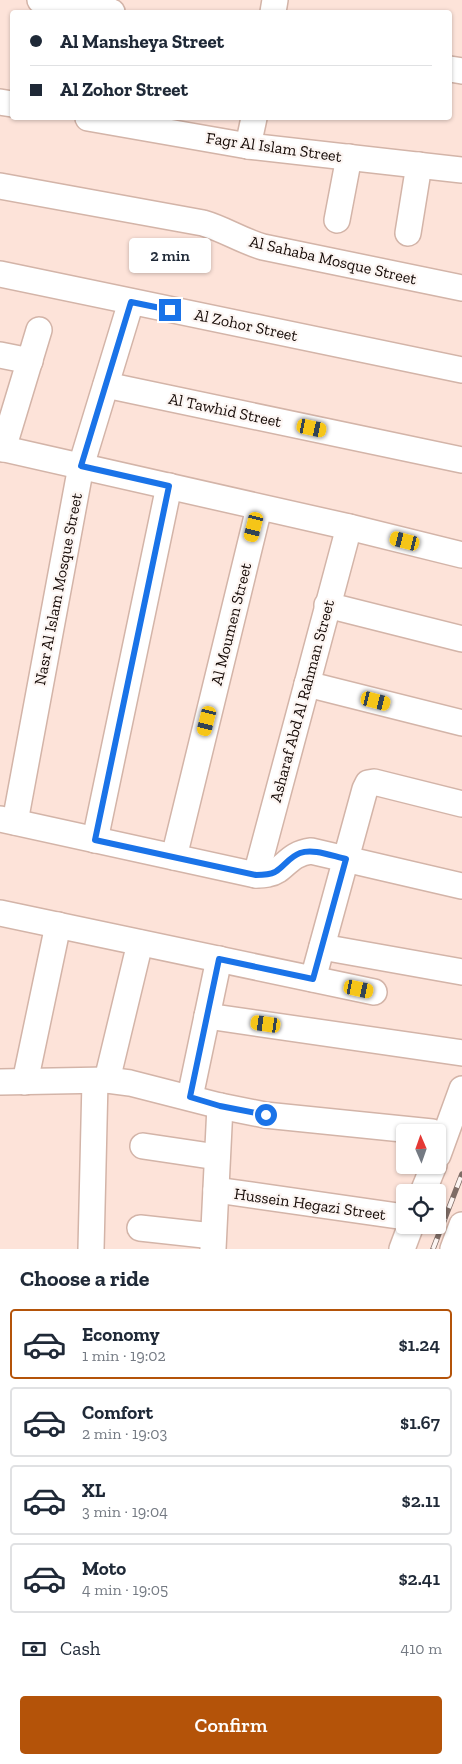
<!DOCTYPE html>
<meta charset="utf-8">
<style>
body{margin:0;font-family:"Zilla Slab",serif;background:#f2f2f3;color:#1f2937;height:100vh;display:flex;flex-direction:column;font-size:19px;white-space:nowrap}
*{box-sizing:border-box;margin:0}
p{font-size:16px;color:#747a83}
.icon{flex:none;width:28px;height:28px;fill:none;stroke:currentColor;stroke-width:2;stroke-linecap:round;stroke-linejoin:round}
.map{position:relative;height:1249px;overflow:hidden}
.side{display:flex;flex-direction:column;background:#fff;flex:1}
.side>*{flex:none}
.guide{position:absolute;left:10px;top:10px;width:442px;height:110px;border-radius:5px;box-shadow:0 1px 4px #0004;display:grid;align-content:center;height:110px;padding:0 20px;background:#fff}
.needle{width:32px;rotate:358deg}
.fabs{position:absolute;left:396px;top:1124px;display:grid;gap:10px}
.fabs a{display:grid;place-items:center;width:50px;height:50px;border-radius:5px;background:#fff;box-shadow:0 1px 4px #0004;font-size:25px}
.end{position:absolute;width:22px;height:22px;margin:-11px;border:6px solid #1a73e8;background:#fff;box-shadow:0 0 0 2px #fff}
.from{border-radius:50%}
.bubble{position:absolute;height:35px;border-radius:5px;background:#fff;box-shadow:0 1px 4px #0004;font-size:16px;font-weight:600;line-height:35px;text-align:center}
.car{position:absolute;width:15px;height:30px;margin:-15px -8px;border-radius:6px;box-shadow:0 0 4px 1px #0007;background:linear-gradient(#f5c518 24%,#345 0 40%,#f5c518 0 76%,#345 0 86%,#f5c518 0)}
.guide b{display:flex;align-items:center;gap:18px;height:48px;font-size:19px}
.guide b+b{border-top:1px solid #e0e1e3}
.guide i{width:12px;height:12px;background:#1f2937}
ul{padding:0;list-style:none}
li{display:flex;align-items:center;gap:15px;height:70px;margin:0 10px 8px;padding:0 10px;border:2px solid #e0e1e3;border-radius:5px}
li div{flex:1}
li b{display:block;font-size:19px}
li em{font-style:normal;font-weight:600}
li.on{border-color:#b45309}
li>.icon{width:45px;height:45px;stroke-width:1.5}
h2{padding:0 20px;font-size:22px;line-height:60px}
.pay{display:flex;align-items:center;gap:12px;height:55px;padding:0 20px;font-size:19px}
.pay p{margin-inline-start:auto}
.action{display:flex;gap:10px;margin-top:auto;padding:10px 20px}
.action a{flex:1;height:58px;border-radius:5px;background:#b45309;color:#fff;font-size:20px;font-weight:600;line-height:58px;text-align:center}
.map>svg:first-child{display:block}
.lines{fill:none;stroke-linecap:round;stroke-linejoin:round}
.street-casing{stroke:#d3b4a8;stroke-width:28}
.street{stroke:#fff;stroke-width:25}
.rail-casing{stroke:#7f6d66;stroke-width:5.5}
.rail{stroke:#fcf5f2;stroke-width:4;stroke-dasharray:11;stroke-linecap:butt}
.route{stroke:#1a73e8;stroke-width:6}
.labels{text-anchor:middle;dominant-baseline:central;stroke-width:4.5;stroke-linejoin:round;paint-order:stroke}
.street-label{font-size:16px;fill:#160b07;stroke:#fcf5f2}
</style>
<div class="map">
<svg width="462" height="1249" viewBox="0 0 462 1249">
<rect width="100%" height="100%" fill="#fde3d9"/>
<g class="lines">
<defs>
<g id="street">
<polyline points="40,0 112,12"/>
<polyline points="273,12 275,0"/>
<polyline points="450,69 462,71"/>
<polyline points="0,102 12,104"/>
<polyline points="88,118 248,146 462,170"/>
<polyline points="248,146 254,118"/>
<path d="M0,186L203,223C224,229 242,241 263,247L462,288"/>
<polyline points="337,220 349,157"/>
<polyline points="408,233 419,165"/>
<polyline points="0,274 462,370"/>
<polyline points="0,355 30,361"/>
<polyline points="106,385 462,460"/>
<polyline points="0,448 349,527 462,555"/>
<polyline points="3,449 39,330"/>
<polyline points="327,605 462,639"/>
<polyline points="307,684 462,723"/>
<path d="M0,819L256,875C260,875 264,875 268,874C285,871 287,854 311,851L462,886"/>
<polyline points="15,822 81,466 131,302"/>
<polyline points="95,840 169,486"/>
<polyline points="174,857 259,508"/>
<polyline points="256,875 349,527"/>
<polyline points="0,913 374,992"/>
<polyline points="322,947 462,972"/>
<polyline points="313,979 365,789 368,783 374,782 462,804"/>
<polyline points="207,1016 462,1053"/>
<polyline points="107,1080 140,943"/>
<polyline points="0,1082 107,1080 130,1083 220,1106 265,1115 432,1132"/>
<polyline points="25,1082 58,925"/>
<polyline points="190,1097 219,959"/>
<polyline points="143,1146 217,1157"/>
<polyline points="438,1155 462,1089"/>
<polyline points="216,1190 405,1217"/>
<polyline points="423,1192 434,1165"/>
<polyline points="140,1228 213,1236"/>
<polyline points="91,1249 95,1081"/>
<polyline points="213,1249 220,1106"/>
<polyline points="402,1249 411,1225"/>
<polyline points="453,1249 462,1225"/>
</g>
</defs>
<use href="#street" class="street-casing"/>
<use href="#street" class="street"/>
<defs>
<polyline id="rail" points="433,1249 462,1174"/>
</defs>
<use href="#rail" class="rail-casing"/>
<use href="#rail" class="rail"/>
</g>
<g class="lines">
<path class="route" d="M170,310L131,302L81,466L169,486L95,840L256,875C262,875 269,875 275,872C284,867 289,857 300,853C313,848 332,856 346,859L313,979L219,959L190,1097L220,1106L266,1115"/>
</g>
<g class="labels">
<g class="street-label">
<text transform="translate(274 147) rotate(8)">Fagr Al Islam Street</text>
<text transform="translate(333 260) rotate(13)">Al Sahaba Mosque Street</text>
<text transform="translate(246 325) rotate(12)">Al Zohor Street</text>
<text transform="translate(225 410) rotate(12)">Al Tawhid Street</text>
<text transform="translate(58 589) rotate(-79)">Nasr Al Islam Mosque Street</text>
<text transform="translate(231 624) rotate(-76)">Al Moumen Street</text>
<text transform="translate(302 701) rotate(-75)">Asharaf Abd Al Rahman Street</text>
<text transform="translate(310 1204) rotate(8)">Hussein Hegazi Street</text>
</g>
</g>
</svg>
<div class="fabs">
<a><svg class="needle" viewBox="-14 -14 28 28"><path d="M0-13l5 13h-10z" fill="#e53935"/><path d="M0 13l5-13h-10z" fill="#747a83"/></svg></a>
<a><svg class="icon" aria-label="locate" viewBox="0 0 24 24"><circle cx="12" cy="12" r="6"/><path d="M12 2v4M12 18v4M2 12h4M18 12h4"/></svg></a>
</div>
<i class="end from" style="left:266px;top:1115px"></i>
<i class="end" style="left:170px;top:310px"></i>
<div class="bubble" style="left:129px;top:238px;width:82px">2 min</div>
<i class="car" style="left:312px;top:428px;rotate:102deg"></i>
<i class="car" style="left:254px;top:527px;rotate:194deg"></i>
<i class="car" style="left:405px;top:541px;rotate:284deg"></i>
<i class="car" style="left:376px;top:701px;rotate:104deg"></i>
<i class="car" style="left:207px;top:721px;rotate:194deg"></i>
<i class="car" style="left:359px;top:989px;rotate:102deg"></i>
<i class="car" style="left:266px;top:1024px;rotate:278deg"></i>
<div class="guide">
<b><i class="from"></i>Al Mansheya Street</b>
<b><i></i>Al Zohor Street</b>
</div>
</div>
<section class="side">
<h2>Choose a ride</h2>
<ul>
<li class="on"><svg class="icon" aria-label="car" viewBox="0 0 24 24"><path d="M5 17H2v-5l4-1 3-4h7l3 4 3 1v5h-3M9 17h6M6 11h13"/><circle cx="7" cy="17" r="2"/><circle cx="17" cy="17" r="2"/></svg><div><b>Economy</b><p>1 min · 19:02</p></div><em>$1.24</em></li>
<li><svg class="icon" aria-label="car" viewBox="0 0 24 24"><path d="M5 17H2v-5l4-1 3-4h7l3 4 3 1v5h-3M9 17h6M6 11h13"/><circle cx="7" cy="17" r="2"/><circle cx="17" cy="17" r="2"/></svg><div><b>Comfort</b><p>2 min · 19:03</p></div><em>$1.67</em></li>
<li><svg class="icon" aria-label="car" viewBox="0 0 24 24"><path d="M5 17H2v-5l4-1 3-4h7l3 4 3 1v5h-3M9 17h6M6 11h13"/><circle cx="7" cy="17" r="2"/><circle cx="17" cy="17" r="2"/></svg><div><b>XL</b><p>3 min · 19:04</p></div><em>$2.11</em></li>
<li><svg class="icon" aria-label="car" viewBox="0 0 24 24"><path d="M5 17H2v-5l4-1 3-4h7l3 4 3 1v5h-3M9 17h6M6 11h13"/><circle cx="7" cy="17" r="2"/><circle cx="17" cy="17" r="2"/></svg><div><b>Moto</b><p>4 min · 19:05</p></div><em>$2.41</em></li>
</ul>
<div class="pay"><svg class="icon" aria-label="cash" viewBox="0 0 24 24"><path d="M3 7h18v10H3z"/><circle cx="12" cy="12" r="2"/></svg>Cash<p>410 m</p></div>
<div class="action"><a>Confirm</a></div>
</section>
